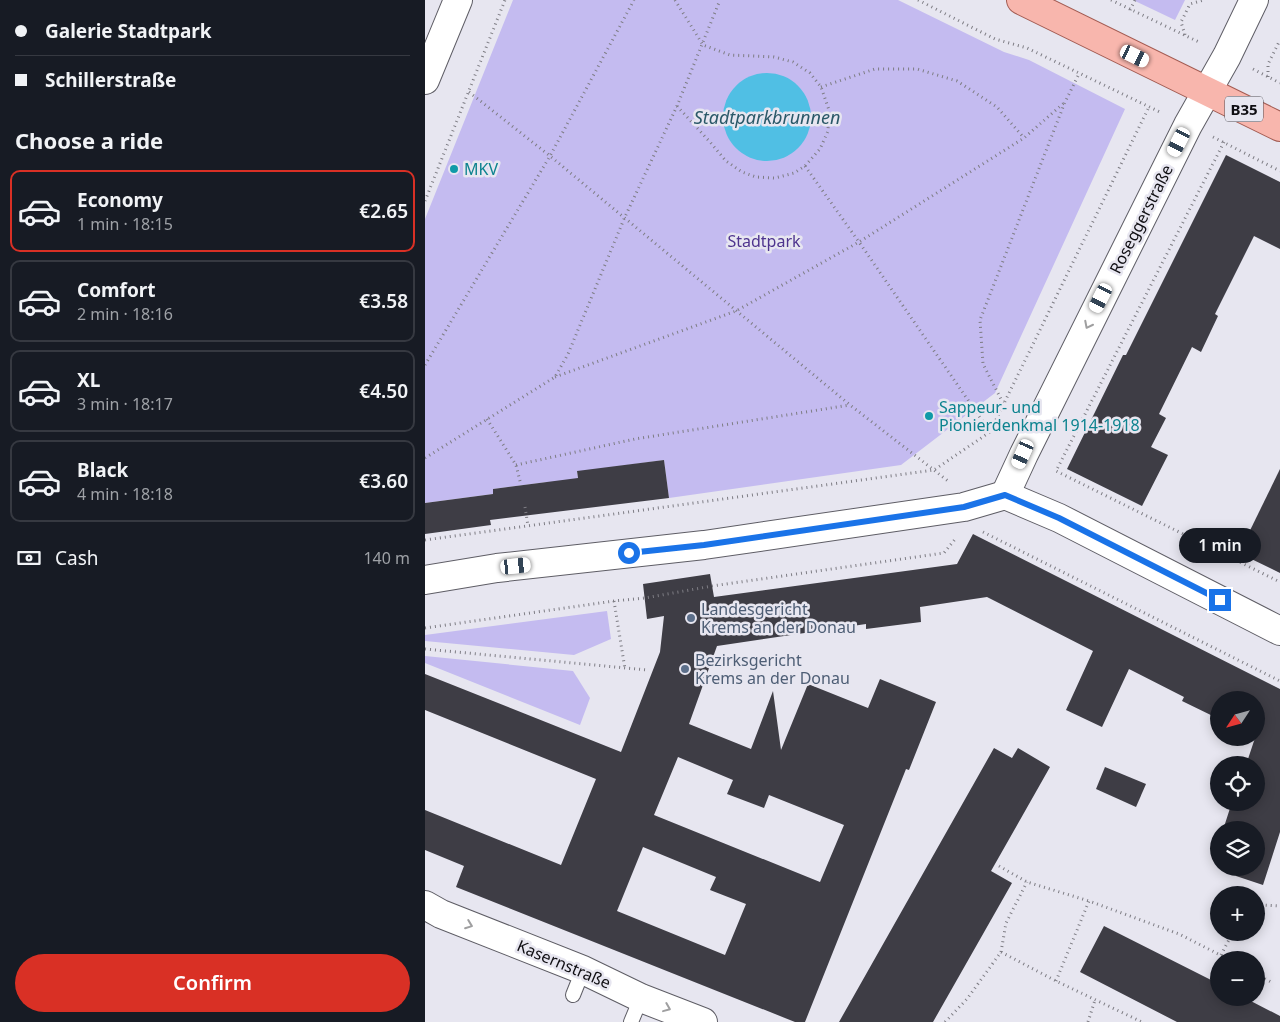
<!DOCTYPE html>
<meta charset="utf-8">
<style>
body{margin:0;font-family:"Noto Sans",sans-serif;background:#242831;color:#f1f3f6;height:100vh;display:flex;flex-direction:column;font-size:19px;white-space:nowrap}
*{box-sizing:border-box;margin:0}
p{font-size:16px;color:#9ea1a6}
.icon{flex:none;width:28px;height:28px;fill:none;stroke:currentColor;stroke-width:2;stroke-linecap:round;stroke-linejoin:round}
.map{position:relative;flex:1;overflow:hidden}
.drawer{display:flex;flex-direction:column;background:#171b24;width:425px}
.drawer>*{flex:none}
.top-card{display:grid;align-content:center;height:110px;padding:0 15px;background:#171b24}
.needle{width:32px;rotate:234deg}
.fabs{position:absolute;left:785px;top:691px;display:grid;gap:10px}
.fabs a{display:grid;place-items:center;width:55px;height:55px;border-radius:50%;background:#171b24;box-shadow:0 2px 12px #0003;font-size:25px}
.end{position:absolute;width:22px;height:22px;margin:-11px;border:6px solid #1a73e8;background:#fff;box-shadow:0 0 0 2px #fff}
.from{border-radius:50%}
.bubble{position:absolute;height:35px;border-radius:18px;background:#171b24;box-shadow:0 2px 12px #0003;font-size:16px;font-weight:600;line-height:35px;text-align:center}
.car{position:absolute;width:15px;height:30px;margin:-15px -8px;border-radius:6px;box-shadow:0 0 4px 1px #0007;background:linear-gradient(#fff 24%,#345 0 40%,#fff 0 76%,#345 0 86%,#fff 0)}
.top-card b{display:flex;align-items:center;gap:18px;height:48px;font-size:19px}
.top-card b+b{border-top:1px solid #363941}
.top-card i{width:12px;height:12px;background:#f1f3f6}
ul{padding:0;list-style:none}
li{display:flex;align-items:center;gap:15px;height:82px;margin:0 10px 8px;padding:0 5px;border:2px solid #363941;border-radius:10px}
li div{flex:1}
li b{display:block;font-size:19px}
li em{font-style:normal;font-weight:600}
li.current{border-color:#d93025}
li>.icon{width:45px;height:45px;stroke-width:1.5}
h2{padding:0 15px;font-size:22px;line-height:60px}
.pay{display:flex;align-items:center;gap:12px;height:55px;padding:0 15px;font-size:19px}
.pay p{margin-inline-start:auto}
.action{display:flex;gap:10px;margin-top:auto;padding:10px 15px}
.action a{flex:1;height:58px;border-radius:30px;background:#d93025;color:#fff;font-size:20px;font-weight:600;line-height:58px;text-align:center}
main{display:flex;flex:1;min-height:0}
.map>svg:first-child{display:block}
.green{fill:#c4bbf0}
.water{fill:#50bfe4}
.building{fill:#3e3d45;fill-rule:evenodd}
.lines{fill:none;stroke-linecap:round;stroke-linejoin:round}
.lane-casing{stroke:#5e5d65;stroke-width:16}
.street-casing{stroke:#5e5d65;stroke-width:30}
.primary-casing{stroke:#a35c53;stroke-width:30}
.path{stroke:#7e7d84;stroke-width:3;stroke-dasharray:1 4;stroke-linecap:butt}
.lane{stroke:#fff;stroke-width:14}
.street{stroke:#fff;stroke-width:28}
.primary{stroke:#f8b6ad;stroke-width:28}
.oneway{stroke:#9f9fa0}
.route{stroke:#1a73e8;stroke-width:6}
.culture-dot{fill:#0f9aa8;stroke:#e7e6f0;stroke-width:2}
.service-dot{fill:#5c6f8a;stroke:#e7e6f0;stroke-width:2}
.labels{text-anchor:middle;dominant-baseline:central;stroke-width:5;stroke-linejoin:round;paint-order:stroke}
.shield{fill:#e7e6f0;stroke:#504f55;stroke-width:1}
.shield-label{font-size:15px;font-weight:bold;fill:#0f0e12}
.culture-label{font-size:16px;fill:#0d838f;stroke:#e7e6f0;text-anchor:start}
.street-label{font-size:16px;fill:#0f0e12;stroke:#e7e6f0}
.park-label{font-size:16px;fill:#4e348e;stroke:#e7e6f0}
.service-label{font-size:16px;fill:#4e5e75;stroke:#e7e6f0;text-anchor:start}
.water-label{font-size:18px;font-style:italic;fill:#2a5868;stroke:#e7e6f0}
</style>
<main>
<section class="drawer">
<div class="top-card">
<b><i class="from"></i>Galerie Stadtpark</b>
<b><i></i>Schillerstraße</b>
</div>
<h2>Choose a ride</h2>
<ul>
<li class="current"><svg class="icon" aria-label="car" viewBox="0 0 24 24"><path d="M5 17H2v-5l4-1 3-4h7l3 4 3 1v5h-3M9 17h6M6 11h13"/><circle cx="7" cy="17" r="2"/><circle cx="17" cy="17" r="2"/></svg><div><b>Economy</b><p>1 min · 18:15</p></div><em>€2.65</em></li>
<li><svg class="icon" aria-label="car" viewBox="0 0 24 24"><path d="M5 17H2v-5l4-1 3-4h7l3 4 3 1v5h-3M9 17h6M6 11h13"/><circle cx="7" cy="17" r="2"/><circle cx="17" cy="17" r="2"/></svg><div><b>Comfort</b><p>2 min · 18:16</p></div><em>€3.58</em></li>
<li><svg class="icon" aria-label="car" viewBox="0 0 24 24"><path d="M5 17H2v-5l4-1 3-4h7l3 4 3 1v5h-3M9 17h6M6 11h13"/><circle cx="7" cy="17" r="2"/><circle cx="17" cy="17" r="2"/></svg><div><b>XL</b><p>3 min · 18:17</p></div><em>€4.50</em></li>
<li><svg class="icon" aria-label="car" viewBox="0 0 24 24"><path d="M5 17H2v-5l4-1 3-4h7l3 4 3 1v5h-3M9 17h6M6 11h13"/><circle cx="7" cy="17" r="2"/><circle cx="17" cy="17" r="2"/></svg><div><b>Black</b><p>4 min · 18:18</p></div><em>€3.60</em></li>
</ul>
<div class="pay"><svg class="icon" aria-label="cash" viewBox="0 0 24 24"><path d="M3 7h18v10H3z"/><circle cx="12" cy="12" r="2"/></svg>Cash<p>140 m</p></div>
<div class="action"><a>Confirm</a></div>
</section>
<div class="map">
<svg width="855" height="1022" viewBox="0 0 855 1022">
<rect width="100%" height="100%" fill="#e7e6f0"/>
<g class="green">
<polygon points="88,0 473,0 579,52 604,60 700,109 570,393 476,465 244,498 239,460 152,472 154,485 122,482 68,489 68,494 0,503 0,219"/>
<polygon points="708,0 760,0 750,20"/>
<polygon points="182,611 186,639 149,655 0,641 0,635"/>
<polygon points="0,656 148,671 165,698 155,725 0,663"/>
</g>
<circle class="water" cx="342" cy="117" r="44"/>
<g class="building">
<polygon points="801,155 855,182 855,249 829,236 790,314 793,316 776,352 767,347 734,414 741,418 726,447 743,455 717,506 642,469 698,355 701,355"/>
<polygon points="239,460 244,498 65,520 66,525 0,534 0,503 68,494 68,489 153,478 152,471"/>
<polygon points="855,469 855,573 814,553"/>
<path d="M548,534L855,689V832L838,885L811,876L814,868H831V830H798L807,802H831V765H821L830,738H831V700H794V719L757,701L759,697L704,669L677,727L641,710L668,651L562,597L495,607L496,622L441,629V624L292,646L264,724L326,749L348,691L356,750L383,684L443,708L455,679L511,702L484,770L481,769L380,1022H370L31,887L39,866L0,850V810L136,865L171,779L0,710V674L196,752L235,652L239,616L222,619L218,584L285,574L289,597L532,564ZM253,757L308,780L302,794L339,808L344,795L419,825L395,882L229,815ZM218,847L291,877L285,890L321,904L300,955L192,911Z"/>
<polygon points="569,748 587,758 593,748 625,767 566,871 587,883 508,1022 414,1022"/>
<polygon points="680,767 721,784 711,807 671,789"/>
<polygon points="679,926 794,984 794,998 820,998 855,1016 855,1022 752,1022 655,972"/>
</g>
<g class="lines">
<defs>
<g id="lane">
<polyline points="148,995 158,970"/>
<polyline points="206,1022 216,998"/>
</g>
<g id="street">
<polyline points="0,80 33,0"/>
<polyline points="580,495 599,454 763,125 802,56 829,0"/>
<polyline points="580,495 634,518 855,631"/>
<polyline points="0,580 72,568 279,545 539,507 580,495"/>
<polyline points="0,905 16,914 158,970 216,998 278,1022"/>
</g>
<polyline id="primary" points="596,0 855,127"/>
</defs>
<use href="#lane" class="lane-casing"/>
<use href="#street" class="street-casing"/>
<use href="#primary" class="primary-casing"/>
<g class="path">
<polyline points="250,0 278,45 305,55 349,57 368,62 385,73 396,87 404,110 403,131 395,149 380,166 369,173 350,178 331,177 317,172 301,161 285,142 252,106"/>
<polyline points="493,0 570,39 602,48 737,113"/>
<polyline points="686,0 776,43"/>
<polyline points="705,10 710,0"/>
<polyline points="760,35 756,22 765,4 779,0"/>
<polyline points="828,69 855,83"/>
<polyline points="843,77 843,64 855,40"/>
<polyline points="396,87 450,69 492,69 532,81 572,107 599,138"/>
<polyline points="44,92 125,156 425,405 523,481"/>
<polyline points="788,137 855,171"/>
<polyline points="799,142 631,471 855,582"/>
<polyline points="380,166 434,242 565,432"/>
<polyline points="0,201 80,0"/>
<polyline points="0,365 125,156 209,0"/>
<polyline points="130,377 311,311 434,242 599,138 640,102"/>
<polyline points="578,403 558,364 555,320 640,102 654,74"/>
<polyline points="62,419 91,465 96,485"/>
<polyline points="0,458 130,377 143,354 199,219 252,106 295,0"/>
<polyline points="91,465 210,439 425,405"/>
<polyline points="100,507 103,526"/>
<polyline points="558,532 855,681"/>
<polyline points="0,540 509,470 565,432 724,107"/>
<polyline points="189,601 200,669"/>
<polyline points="0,628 189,601 220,598 287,586 519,553 531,538"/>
<polyline points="0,649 222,670"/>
<polyline points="574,866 602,882 664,901"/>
<polyline points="831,907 838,905 855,906"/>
<polyline points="576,952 581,923 602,882"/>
<polyline points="796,955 808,932"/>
<polyline points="831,974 846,982"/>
<polyline points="631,981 664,901 754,934 805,960"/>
<polyline points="520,1022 542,999 576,952 631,981 717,1022"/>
<polyline points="663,1022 670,1000"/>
</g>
<use href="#lane" class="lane"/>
<use href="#street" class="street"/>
<use href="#primary" class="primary"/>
</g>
<defs><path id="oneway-chevron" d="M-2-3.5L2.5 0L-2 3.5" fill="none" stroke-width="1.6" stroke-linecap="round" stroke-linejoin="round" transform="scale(1.25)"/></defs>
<g class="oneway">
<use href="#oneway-chevron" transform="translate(663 325) rotate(117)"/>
<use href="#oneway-chevron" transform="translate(44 925) rotate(21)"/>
<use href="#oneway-chevron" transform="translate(242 1008) rotate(22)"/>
</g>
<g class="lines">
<polyline class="route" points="204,553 279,545 539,507 580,495 634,518 795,600"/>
</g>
<g class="culture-dot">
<circle cx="29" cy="169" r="5"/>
<circle cx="504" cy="416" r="5"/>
</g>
<g class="service-dot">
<circle cx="266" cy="618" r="5"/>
<circle cx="260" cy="669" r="5"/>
</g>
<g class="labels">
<rect class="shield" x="800" y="96.5" width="38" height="25" rx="4"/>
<g class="shield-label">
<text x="819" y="109">B35</text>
</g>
<g class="culture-label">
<text x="39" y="169">MKV</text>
<text x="514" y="407">Sappeur- und<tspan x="514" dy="18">Pionierdenkmal 1914-1918</tspan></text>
</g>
<g class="street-label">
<text transform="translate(716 219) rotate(-63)">Roseggerstraße</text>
<text transform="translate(139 964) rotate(23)">Kasernstraße</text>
</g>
<g class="park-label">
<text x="339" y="241">Stadtpark</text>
</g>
<g class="service-label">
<text x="276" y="609">Landesgericht<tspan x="276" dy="18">Krems an der Donau</tspan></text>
<text x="270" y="660">Bezirksgericht<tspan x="270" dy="18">Krems an der Donau</tspan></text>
</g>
<g class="water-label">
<text x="342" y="117">Stadtparkbrunnen</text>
</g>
</g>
</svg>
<div class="fabs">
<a><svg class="needle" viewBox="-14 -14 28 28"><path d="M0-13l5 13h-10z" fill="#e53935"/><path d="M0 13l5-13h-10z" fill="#9ea1a6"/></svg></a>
<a><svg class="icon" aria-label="locate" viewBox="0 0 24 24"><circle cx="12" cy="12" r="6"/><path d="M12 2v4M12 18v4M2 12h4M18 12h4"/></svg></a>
<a><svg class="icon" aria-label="layers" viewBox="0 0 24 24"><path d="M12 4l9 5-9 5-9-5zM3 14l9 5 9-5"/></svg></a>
<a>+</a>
<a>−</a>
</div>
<i class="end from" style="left:204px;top:553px"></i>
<i class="end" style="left:795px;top:600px"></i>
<div class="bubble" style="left:754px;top:528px;width:82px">1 min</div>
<i class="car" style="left:710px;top:56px;rotate:116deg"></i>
<i class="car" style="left:754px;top:142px;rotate:207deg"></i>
<i class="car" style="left:676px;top:298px;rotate:207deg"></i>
<i class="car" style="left:598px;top:454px;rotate:204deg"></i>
<i class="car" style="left:91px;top:566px;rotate:84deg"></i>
</div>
</main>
